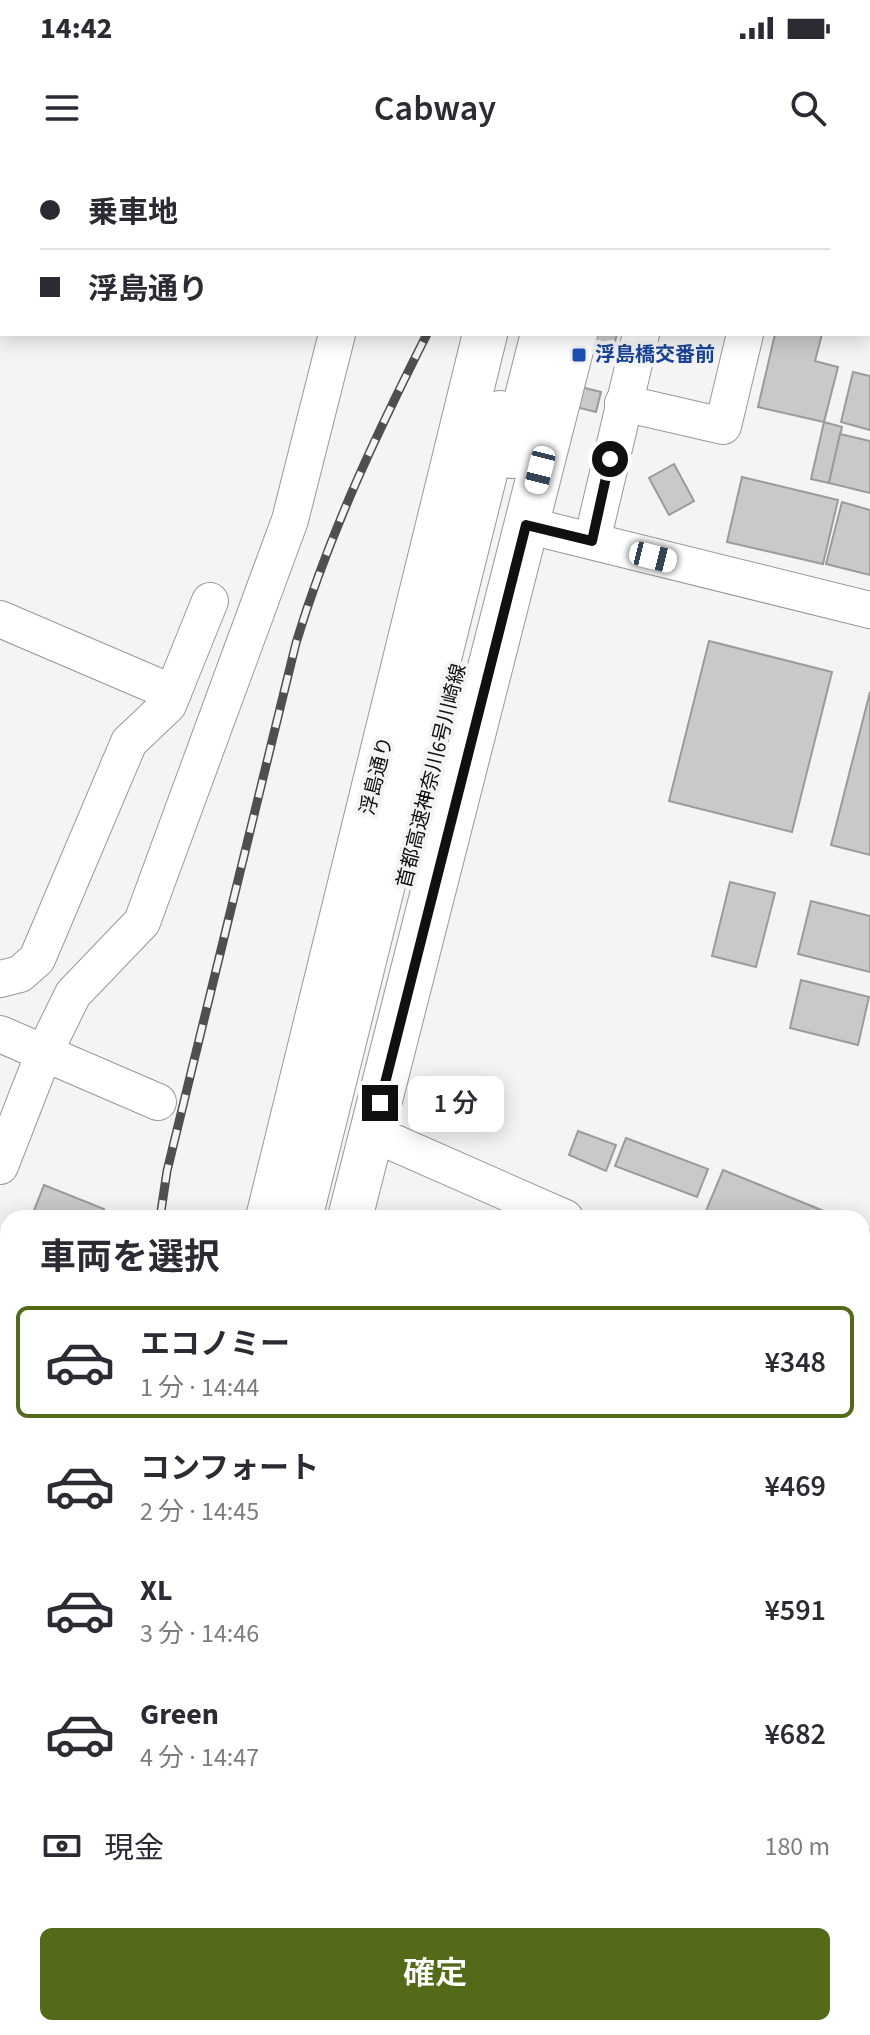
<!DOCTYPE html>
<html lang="ja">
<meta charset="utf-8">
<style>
body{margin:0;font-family:"Source Sans 3","Noto Sans JP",sans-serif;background:#f2f2f3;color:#2b2b33;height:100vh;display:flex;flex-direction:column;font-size:30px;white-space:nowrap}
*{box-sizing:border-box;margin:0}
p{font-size:26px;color:#7c7c81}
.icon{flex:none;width:44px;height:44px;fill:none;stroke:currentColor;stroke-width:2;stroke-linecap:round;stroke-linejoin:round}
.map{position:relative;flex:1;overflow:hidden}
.drawer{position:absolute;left:0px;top:1050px;width:870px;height:826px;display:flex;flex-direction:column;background:#fff;border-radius:24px 24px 0 0;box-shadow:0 4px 20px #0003}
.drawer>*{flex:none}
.top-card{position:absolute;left:0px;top:0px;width:870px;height:176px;box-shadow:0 4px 20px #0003;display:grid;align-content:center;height:176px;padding:0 40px;background:#fff}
.end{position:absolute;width:36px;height:36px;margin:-18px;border:10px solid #101011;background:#fff;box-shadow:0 0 0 4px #fff}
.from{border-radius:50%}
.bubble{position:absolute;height:56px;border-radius:12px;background:#fff;box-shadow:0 4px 20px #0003;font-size:26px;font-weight:600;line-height:56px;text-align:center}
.car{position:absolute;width:24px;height:48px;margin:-24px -12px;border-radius:10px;box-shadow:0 0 6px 2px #0007;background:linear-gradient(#fff 24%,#345 0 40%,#fff 0 76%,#345 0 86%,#fff 0)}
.top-card b{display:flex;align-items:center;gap:28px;height:76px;font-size:30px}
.top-card b+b{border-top:2px solid #e1e1e2}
.top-card i{width:20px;height:20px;background:#2b2b33}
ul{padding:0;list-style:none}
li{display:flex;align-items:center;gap:24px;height:112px;margin:0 16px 12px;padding:0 24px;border:4px solid transparent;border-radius:12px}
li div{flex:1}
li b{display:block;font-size:30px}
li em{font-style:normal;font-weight:600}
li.on{border-color:#536a19}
li>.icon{width:72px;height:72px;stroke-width:1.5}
h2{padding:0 40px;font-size:36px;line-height:96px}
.pay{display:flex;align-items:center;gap:20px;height:88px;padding:0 40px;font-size:30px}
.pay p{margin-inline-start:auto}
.cta{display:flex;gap:16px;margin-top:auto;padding:16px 40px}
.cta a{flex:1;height:92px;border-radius:12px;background:#536a19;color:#fff;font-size:32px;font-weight:600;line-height:92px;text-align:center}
.status{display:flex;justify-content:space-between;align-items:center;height:56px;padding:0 40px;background:#fff;direction:ltr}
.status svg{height:22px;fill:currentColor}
header{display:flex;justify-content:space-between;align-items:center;height:104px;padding:0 40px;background:#fff;font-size:36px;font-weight:600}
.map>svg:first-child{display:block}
.building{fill:#c9c9cc;stroke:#9b9b9e;stroke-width:2}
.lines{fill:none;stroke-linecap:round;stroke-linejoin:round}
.minor-casing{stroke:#98999b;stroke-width:38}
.highway-casing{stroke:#98999b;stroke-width:46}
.minor{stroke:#fff;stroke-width:36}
.highway{stroke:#fff;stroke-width:44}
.rail-casing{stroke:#4f4f50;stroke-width:9}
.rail{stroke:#f4f4f7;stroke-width:6;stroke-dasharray:18;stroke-linecap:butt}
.route{stroke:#101011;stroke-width:10}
.transit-dot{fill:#1a4fb4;stroke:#f4f4f7;stroke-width:3}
.labels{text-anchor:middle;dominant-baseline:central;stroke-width:8;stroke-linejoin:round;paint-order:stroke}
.transit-label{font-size:20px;font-weight:bold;fill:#164399;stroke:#f4f4f7;text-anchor:start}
.street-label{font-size:20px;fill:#101011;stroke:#f4f4f7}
</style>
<div class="status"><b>14:42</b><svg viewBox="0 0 49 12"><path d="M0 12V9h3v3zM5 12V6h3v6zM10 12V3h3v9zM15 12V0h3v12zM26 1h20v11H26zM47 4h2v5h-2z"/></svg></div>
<header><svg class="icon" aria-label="menu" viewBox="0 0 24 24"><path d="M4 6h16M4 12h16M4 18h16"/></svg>Cabway<svg class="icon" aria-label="search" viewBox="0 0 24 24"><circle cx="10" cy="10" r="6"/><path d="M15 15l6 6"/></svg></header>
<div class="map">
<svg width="870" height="1875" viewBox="0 0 870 1875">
<rect width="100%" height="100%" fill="#f4f4f7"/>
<g class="building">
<polygon points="865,0 870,0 870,138 868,2"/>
<polygon points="591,174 617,174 611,197 587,191"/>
<polygon points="775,174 822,174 815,201 838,207 824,262 758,247"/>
<polygon points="853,212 870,216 870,270 841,262"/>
<polygon points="573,225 601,232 596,252 568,245"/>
<polygon points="824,262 842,267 829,323 811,319"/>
<polygon points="840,274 870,281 870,333 829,323"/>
<polygon points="674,304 694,341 669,355 649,318"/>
<polygon points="742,317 838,340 823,404 727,382"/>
<polygon points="842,342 870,350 870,415 826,404"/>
<polygon points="709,481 832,512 792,672 669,641"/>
<polygon points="870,532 870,695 831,685"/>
<polygon points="730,722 775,733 756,807 712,796"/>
<polygon points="811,741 870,756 870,812 798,794"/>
<polygon points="801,820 869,837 858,885 790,868"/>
<polygon points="578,971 616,985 606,1011 569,995"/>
<polygon points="626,978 708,1009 697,1037 615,1006"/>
<polygon points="723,1010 841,1058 703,1058"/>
<polygon points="44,1025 104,1049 100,1058 31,1058"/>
<polygon points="862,1067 870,1070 870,1167 862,1164"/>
<polygon points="8,1116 8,1153 0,1150 0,1136"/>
<polygon points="0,1167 8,1170 8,1266 0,1286"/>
<polygon points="870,1255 870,1348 862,1345 862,1276"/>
<polygon points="8,1591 8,1647 0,1644 0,1612"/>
<polygon points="870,1613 870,1823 862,1820 862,1616"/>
<polygon points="345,1868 588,1868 591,1875 341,1875"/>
</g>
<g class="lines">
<defs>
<g id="minor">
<polyline points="84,0 89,2"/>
<polyline points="687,2 687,0"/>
<polyline points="786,2 787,0"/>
<polyline points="623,243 723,266 745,174"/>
<polyline points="526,365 870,450"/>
<polyline points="592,381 641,174"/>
<polyline points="0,459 173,533"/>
<polyline points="0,819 20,814 37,799 129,582 168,545 210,441"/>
<polyline points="0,874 158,942"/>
<polyline points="372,973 565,1058"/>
<polyline points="0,1006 44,893 73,834 142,762 290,360 337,174"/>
<polyline points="862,1188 870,1192"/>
<polyline points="862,1386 870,1389"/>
<polyline points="221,1875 222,1868"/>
</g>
<g id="highway">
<polyline points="527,2 528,0"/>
<polyline points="585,2 586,0"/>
<polyline points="618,2 619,0"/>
<polyline points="512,296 543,174"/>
<polyline points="268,1058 485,174"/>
<polyline points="300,1058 500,253"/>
<polyline points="350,1058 575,174"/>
<polyline points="97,1875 99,1868"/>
<polyline points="143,1875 145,1868"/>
</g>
</defs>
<use href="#minor" class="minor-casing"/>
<use href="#highway" class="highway-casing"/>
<use href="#minor" class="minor"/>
<use href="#highway" class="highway"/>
<defs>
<g id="rail">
<polyline points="489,2 490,0"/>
<path d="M160,1058L167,1011L296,483C329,374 376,275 427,174"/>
<polyline points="0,1774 8,1762"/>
<polyline points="28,1875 30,1868"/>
</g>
</defs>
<use href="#rail" class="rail-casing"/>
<use href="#rail" class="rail"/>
</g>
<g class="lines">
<polyline class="route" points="380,943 526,365 592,381 610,299"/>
</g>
<rect class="transit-dot" x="571" y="187" width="16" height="16" rx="4"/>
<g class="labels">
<g class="transit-label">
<text x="595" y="195">浮島橋交番前</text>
</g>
<g class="street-label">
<text transform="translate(377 616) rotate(-76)">浮島通り</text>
<text transform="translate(432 616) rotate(-76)">首都高速神奈川6号川崎線</text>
</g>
</g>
</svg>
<i class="end from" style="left:610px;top:299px"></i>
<i class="end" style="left:380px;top:943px"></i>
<div class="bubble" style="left:408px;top:916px;width:96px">1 分</div>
<i class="car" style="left:540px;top:310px;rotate:194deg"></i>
<i class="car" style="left:653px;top:397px;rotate:104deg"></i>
<div class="top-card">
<b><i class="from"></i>乗車地</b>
<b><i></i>浮島通り</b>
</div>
<section class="drawer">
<h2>車両を選択</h2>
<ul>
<li class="on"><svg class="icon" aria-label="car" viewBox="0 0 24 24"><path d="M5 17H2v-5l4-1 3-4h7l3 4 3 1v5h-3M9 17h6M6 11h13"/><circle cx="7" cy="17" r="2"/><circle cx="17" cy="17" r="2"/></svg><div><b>エコノミー</b><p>1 分 · 14:44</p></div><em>¥348</em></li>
<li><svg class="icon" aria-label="car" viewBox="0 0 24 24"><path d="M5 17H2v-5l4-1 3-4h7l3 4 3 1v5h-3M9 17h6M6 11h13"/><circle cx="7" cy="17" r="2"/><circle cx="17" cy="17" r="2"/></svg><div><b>コンフォート</b><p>2 分 · 14:45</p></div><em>¥469</em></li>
<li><svg class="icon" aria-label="car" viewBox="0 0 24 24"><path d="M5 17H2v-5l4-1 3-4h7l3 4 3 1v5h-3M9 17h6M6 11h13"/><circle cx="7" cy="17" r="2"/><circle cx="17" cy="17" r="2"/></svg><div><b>XL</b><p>3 分 · 14:46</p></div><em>¥591</em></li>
<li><svg class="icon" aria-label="car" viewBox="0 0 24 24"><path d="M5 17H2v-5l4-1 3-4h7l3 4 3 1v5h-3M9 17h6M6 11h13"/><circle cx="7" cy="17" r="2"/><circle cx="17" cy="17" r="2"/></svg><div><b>Green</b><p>4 分 · 14:47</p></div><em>¥682</em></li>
</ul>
<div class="pay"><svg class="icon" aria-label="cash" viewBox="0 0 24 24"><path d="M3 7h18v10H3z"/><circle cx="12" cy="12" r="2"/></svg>現金<p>180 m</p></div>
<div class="cta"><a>確定</a></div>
</section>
</div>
